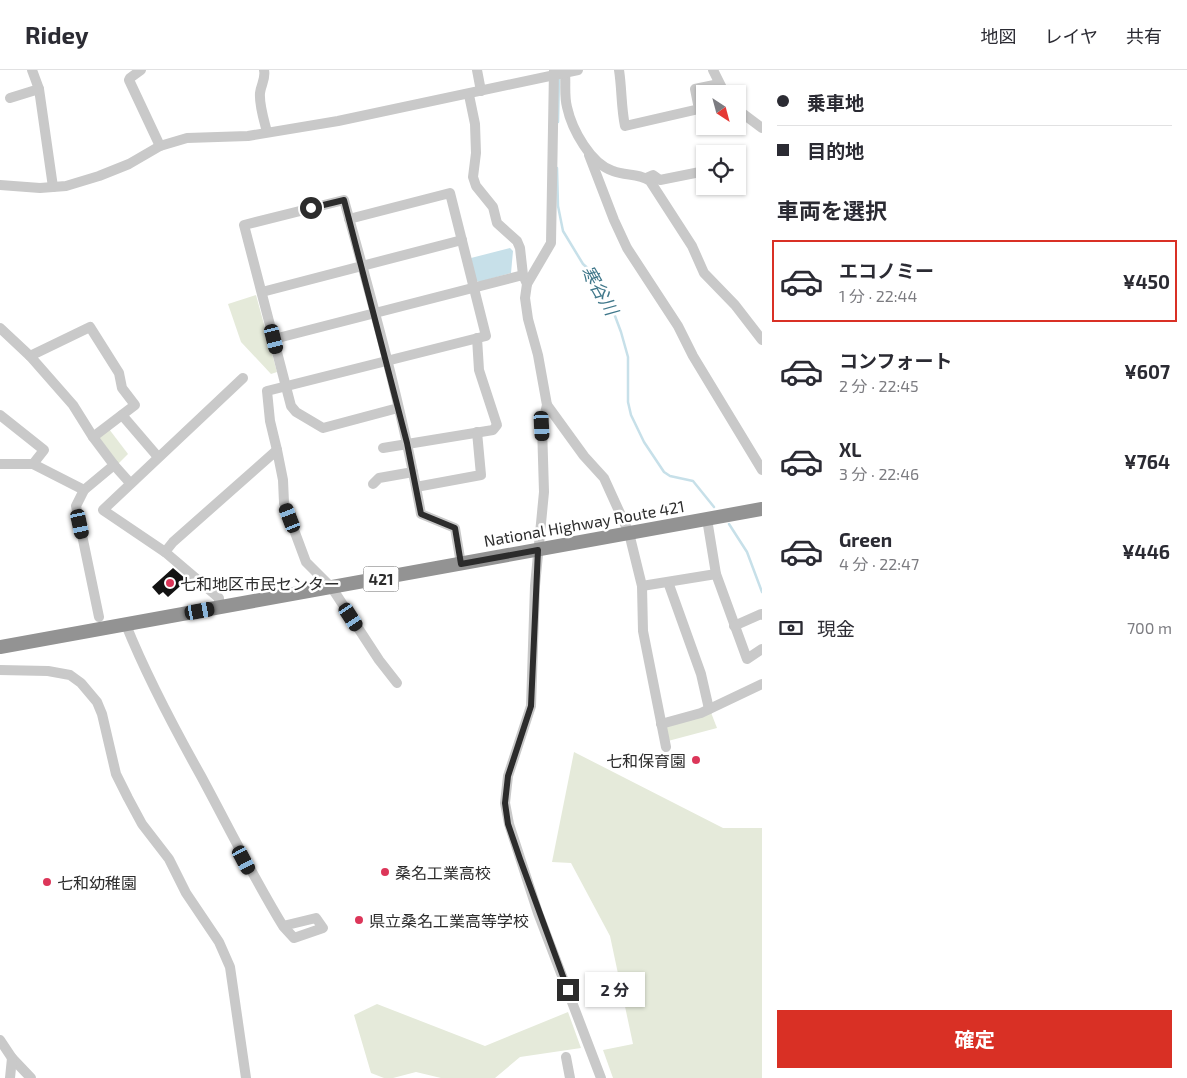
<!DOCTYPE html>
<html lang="ja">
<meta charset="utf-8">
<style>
body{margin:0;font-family:"Exo 2","Noto Sans JP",sans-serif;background:#f2f2f3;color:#2b2b33;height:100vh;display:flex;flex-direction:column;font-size:19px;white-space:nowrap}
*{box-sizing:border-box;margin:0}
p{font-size:16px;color:#7c7c81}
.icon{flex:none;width:28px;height:28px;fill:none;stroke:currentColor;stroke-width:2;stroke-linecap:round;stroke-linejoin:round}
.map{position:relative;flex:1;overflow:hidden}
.side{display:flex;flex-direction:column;background:#fff;width:425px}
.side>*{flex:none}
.guide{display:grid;align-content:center;height:110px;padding:0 15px;background:#fff}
.needle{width:32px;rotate:144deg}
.buttons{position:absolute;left:696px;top:15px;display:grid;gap:10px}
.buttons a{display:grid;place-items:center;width:50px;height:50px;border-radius:0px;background:#fff;box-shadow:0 1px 4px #0004;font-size:25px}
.end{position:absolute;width:22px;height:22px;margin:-11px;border:6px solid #2c2c2c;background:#fff;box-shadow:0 0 0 2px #fff}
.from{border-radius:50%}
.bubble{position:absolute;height:35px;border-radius:0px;background:#fff;box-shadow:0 1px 4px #0004;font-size:16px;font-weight:700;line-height:35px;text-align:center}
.car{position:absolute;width:15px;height:30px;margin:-15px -8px;border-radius:6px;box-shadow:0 0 4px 1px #0007;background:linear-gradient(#222 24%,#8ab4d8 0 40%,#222 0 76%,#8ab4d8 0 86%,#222 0)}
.guide b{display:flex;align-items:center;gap:18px;height:48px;font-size:19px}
.guide b+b{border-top:1px solid #e1e1e2}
.guide i{width:12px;height:12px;background:#2b2b33}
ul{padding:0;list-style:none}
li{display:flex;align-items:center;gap:15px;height:82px;margin:0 10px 8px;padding:0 5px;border:2px solid transparent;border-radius:0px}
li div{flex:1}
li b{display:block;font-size:19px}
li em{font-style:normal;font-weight:700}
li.on{border-color:#d93025}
li>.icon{width:45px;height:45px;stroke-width:1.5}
h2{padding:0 15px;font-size:22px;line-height:60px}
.pay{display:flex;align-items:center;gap:12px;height:55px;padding:0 15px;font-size:19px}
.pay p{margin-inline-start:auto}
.cta{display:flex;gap:10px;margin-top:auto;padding:10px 15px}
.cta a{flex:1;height:58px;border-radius:0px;background:#d93025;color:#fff;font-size:20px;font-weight:700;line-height:58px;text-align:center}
header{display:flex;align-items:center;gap:30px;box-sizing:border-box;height:70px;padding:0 25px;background:#fff;border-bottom:1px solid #e1e1e2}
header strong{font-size:24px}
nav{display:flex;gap:28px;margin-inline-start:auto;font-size:18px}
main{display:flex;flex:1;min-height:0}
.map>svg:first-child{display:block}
.green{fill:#e5eada}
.water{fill:#c7e0e9}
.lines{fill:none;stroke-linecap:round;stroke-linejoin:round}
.stream{stroke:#c7e0e9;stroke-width:2.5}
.building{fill:#131313}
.minor{stroke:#c9c9c9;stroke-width:10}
.highway{stroke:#939393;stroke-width:14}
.route{stroke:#2c2c2c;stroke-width:6}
.poi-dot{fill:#dc3659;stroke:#fff;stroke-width:2}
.labels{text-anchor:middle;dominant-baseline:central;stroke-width:5;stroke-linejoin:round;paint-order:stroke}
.shield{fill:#fff;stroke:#6b6b6b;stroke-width:1}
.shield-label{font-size:15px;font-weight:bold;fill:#2c2c2c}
.street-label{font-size:16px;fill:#2c2c2c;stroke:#fff}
.poi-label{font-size:16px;fill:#2c2c2c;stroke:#fff;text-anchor:start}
.water-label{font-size:18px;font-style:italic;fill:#3f778a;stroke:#fff}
</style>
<header>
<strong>Ridey</strong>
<nav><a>地図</a><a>レイヤ</a><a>共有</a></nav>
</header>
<main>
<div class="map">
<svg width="762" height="1008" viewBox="0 0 762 1008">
<rect width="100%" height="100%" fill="#fff"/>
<g class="green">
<polygon points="256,225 277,302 271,304 241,272 228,234"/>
<polygon points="109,359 128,384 118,394 99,370 100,366"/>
<polygon points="710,640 717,658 668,671 663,655"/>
<polygon points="574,682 723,758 762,758 762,1008 613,1008 603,980 633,974 610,866 571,793 552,792"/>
<polygon points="377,934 485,976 568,942 581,978 520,987 495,1008 441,1008 416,1002 393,1008 384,1008 371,1003 354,945"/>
</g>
<polygon class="water" points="510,178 513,181 511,203 479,212 476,210 471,188"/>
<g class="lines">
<g class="stream">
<polyline points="558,52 559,8"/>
<polyline points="557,98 558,136 563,161 583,194 593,203 606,222 621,262 628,287 628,332 631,345 644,372 664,402 670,406 693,411 714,437"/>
<polyline points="729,454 747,482 762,522"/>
</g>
</g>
<polygon class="building" points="173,498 187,510 168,527 163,522 159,525 152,517"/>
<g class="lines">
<g class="minor">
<polyline points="32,0 39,19 53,117"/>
<polyline points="141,0 130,8 129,10 160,76"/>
<path d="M264,0C266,9 261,14 260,23C259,35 264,50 267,62"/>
<polyline points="477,0 481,21"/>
<path d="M619,0C622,19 621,37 625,56L699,39L695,19L719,14"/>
<polyline points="713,0 725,24"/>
<path d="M565,2C566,14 564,26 567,37C572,60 591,94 613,101C626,106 639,103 650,111L692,176L704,203L735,235L762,270"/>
<polyline points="469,25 475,54 476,83 473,107 476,116 493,137 497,153 517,171 520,178 523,205 527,214 525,228 528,249 538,285 547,335 542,356 544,422 535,516 531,636 508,706 505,733 509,754 538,843 601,1008"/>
<polyline points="10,28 39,19"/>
<polyline points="738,40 762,58"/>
<polyline points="589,85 614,150 627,178 678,256 693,286 762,400"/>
<polyline points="646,108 653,105 660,110 705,101"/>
<polyline points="0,115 40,118 66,116 99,106 129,94 160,76 187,68 248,66 338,51 578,0"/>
<polyline points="527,214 551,173 554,0"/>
<polyline points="262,222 462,170"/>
<polyline points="0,258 30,286 73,335 93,367 114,395 84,420 76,436 99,547"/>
<polyline points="274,269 523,205"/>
<polyline points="30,286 90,257 119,303 122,318 135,335 93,367"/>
<polyline points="547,335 584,386 604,408 629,463 642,516 643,561 666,677"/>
<path d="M398,338L323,358L296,342L291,336L244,155L344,130C373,234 402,338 421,444L455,458L461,494"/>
<polyline points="0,345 44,380 33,394"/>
<polyline points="122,345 158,387"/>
<polyline points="383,378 493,360 497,355 479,300 477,268"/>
<polyline points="277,380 270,351 267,321 486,266 450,123 349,149"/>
<polyline points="0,394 33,394 84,420"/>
<polyline points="114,395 130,413"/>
<polyline points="373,414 379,408 413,402"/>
<polyline points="416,417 481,405 477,362"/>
<polyline points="707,449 716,504 747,589 762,579"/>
<polyline points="165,482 103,440 243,308"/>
<polyline points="668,512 701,604 709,639"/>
<polyline points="642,516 716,504"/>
<polyline points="219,538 219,528 165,482 173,472 277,380 283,410 284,433 306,492 332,518 379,590 397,613"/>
<path d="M126,555C147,607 173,656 201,706C228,756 253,807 283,856L316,848L323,858L294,868L283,856"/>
<polyline points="734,556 761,544 762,545"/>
<polyline points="0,600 48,601 70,605 81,613 97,632 102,644 116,704 128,728 142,754 169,789 186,823 219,872 230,897 246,1008"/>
<polyline points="661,654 701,643 762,614"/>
<polyline points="0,970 12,988 31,1008"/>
<polyline points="566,987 570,1008"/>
<polyline points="10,1008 12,988"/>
</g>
<polyline class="highway" points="0,577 762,439"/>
</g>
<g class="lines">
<polyline class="route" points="311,138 344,130 407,373 421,444 455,458 461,494 538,480 531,636 508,706 505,733 508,754 520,789 568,920"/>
</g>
<g class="poi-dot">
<circle cx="170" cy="513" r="5"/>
<circle cx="696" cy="690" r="5"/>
<circle cx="385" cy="802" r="5"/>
<circle cx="47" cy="812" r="5"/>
<circle cx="359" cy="850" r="5"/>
</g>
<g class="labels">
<rect class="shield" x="363.5" y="496.5" width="35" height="25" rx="4"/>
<g class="shield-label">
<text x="381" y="509">421</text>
</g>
<g class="street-label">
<text transform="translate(584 453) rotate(-10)">National Highway Route 421</text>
</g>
<g class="poi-label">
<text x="180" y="513">七和地区市民センター</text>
<text x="686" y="690" text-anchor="end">七和保育園</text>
<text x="395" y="802">桑名工業高校</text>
<text x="57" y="812">七和幼稚園</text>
<text x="369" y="850">県立桑名工業高等学校</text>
</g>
<g class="water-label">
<text transform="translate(600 220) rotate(60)">寒谷川</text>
</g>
</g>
</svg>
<div class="buttons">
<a><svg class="needle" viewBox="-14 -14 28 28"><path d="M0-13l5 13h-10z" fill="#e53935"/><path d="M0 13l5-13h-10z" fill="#7c7c81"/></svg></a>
<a><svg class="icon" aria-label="locate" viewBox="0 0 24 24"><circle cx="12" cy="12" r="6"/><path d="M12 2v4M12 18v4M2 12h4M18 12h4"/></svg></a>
</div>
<i class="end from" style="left:311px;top:138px"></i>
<i class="end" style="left:568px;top:920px"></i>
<div class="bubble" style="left:585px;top:902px;width:60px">2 分</div>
<i class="car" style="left:274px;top:269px;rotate:166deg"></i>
<i class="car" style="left:542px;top:356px;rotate:177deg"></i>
<i class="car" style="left:290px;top:448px;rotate:339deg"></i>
<i class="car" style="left:80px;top:454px;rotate:168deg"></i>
<i class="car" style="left:200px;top:541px;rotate:80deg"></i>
<i class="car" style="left:351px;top:547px;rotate:147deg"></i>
<i class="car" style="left:244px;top:790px;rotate:152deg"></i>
</div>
<section class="side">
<div class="guide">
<b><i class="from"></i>乗車地</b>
<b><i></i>目的地</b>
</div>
<h2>車両を選択</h2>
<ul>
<li class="on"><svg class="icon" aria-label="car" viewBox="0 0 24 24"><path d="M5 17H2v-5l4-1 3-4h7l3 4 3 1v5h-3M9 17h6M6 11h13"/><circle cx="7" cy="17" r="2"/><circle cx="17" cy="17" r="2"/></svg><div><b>エコノミー</b><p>1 分 · 22:44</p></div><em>¥450</em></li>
<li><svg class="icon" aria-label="car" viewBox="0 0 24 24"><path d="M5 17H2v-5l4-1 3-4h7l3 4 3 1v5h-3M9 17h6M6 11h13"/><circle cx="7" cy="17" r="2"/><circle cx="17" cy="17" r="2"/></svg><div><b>コンフォート</b><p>2 分 · 22:45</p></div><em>¥607</em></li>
<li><svg class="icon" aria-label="car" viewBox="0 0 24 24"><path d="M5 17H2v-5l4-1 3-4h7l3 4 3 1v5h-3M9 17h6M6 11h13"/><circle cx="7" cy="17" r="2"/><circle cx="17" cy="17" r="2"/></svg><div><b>XL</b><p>3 分 · 22:46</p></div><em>¥764</em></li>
<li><svg class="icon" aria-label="car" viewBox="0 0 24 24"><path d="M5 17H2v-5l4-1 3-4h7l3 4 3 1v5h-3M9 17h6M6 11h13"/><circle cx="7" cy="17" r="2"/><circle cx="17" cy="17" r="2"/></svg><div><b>Green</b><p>4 分 · 22:47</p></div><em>¥446</em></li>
</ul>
<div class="pay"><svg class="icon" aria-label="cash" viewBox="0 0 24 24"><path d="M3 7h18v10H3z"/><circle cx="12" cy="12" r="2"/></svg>現金<p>700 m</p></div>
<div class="cta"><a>確定</a></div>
</section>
</main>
